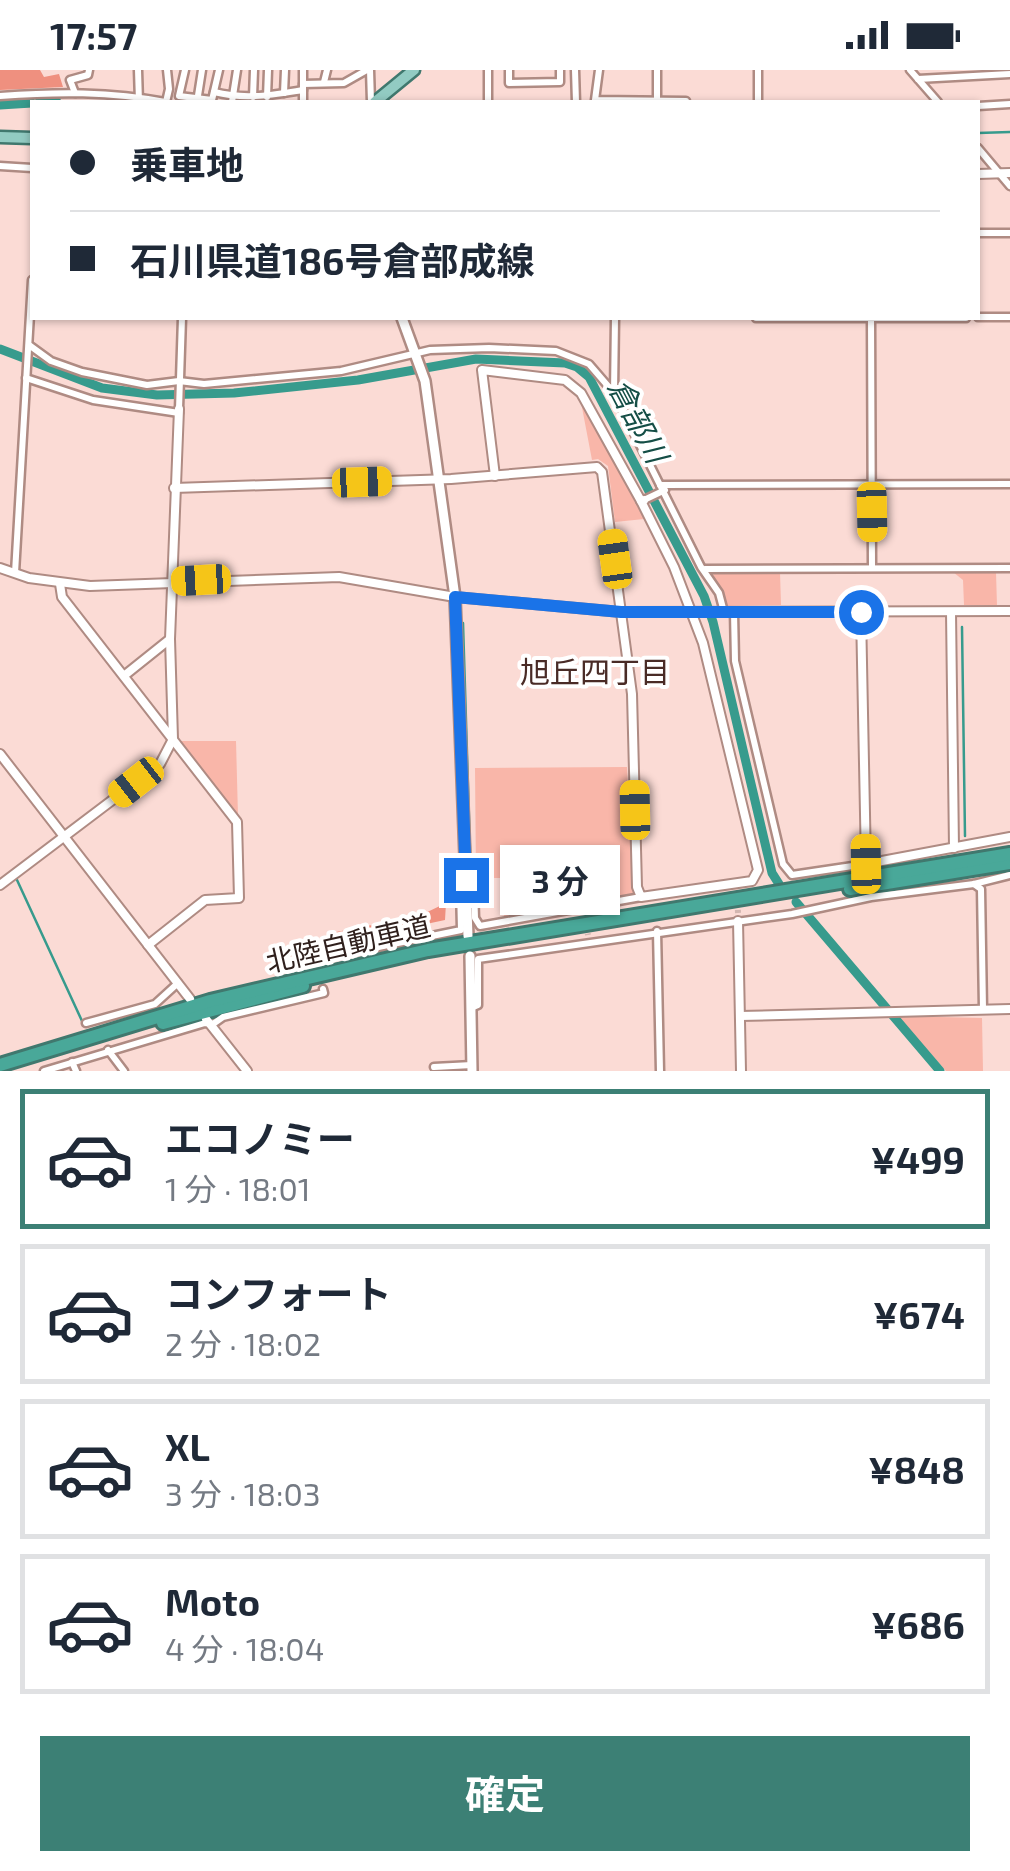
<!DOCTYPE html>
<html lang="ja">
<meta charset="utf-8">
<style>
body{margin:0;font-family:"Exo 2","Noto Sans JP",sans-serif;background:#f6f6f7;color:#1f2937;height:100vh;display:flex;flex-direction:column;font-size:38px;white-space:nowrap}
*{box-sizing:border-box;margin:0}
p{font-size:32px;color:#747a83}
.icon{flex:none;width:55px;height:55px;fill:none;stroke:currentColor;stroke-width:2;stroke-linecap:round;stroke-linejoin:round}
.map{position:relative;height:1001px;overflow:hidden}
.panel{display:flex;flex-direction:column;background:#fff;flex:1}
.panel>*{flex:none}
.hud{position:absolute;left:30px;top:30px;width:950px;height:220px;border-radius:0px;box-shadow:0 2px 8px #0004;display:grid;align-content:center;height:220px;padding:0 40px;background:#fff}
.end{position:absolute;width:45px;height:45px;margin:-22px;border:12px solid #1a73e8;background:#fff;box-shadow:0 0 0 5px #fff}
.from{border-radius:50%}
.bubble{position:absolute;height:70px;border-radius:0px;background:#fff;box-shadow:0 2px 8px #0004;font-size:32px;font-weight:700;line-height:70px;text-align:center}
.car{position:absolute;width:30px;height:60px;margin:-30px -15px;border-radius:12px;box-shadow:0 0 8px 2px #0007;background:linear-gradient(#f5c518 24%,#345 0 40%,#f5c518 0 76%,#345 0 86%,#f5c518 0)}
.hud b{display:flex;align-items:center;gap:35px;height:95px;font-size:38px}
.hud b+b{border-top:2px solid #e0e1e3}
.hud i{width:25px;height:25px;background:#1f2937}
ul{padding:18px 0 0;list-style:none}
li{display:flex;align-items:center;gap:30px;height:140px;margin:0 20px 15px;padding:0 20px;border:5px solid #e0e1e3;border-radius:0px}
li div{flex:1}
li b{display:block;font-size:38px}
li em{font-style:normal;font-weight:700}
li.current{border-color:#3c8075}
li>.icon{width:90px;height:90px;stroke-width:1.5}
.button{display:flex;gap:20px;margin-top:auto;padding:20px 40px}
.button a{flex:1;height:115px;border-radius:0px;background:#3c8075;color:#fff;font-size:40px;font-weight:700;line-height:115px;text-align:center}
.status{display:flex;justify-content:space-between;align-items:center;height:70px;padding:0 50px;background:#fff;direction:ltr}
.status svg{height:28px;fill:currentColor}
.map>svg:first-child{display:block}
.green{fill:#f9b6a9}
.forest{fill:#ef907f}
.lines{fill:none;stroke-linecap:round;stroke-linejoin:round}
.stream{stroke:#379b8d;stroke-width:2.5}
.river{stroke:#379b8d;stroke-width:9}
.minor-tunnel{stroke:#d2b6b0;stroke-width:6;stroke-dasharray:6 3;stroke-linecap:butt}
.minor-casing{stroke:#af8b83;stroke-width:11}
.tertiary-casing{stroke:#af8b83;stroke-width:12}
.secondary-casing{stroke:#af8b83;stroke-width:14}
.primary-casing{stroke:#40786e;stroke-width:15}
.motorway-casing{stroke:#40786e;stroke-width:18}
.minor{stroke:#fff;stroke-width:6}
.tertiary{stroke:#fff;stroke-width:8}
.secondary{stroke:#fff;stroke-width:9}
.primary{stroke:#92cbc2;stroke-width:10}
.motorway{stroke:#49a899;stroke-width:12}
.route{stroke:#1a73e8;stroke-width:12}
.labels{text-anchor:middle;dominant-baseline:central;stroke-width:8;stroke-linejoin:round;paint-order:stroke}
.street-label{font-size:28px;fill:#2f201d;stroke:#fff}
.water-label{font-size:30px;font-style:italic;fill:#154e46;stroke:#fff}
.neighbourhood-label{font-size:30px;fill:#492b26;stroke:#fff}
</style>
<div class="status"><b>17:57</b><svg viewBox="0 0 49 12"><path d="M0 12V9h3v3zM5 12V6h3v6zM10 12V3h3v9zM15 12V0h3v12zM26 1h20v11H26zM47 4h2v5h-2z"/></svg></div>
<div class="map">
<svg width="1010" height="1001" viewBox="0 0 1010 1001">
<rect width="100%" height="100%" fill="#fbdbd5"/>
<g class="green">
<polygon points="580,327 644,449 615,452 608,396 598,389 592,390"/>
<polygon points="712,502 780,503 781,535 726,536"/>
<polygon points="953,502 996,502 997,536 964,535 963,510"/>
<polygon points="181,671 236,671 238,746"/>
<polygon points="627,697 634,827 504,849 503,808 476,808 475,698"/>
<polygon points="898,946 982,948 983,1001 946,1001"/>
</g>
<g class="forest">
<polygon points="0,0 40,0 44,7 59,4 63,17 0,20"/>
<polygon points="446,833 445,850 337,873 336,862 419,846"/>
</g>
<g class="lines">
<g class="stream">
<polyline points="978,63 1010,62"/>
<polyline points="463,553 471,813"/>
<polyline points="962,557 965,766"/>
<polyline points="17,810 82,951"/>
<polyline points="664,820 746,808"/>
</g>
<g class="river">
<polyline points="39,32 57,32"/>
<polyline points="0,35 32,33"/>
<polyline points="0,279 102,318 157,325 234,323 358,310 476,289 565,293 577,297 589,307 704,526 713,552 772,803 779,814"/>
<polyline points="796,832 940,1001"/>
</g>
<g class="minor-tunnel">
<polyline points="737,822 738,843"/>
<polyline points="584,846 588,865"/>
</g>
<defs>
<g id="minor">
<polyline points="138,0 139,32"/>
<polyline points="185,0 179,26 212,30 219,0"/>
<polyline points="370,0 371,32"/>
<polyline points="488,0 488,32"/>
<polyline points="509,0 509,13 560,12 560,0"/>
<polyline points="575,0 576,32"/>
<polyline points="599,0 595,30 686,31"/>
<polyline points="657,0 657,32"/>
<polyline points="910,0 938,32"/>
<polyline points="918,9 1010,4"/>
<polyline points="324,12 327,0"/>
<polyline points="303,14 344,13 367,0"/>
<path d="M214,22C246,30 271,25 303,20"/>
<polyline points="75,23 70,10 88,5 89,0"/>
<polyline points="284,23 285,0"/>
<path d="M0,26C55,22 111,21 165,32"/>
<polyline points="253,27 254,0"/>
<polyline points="267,27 268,0"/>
<polyline points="166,32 169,19 167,0"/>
<polyline points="197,32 202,0"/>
<polyline points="232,32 237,0"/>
<polyline points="303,32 303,0"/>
<polyline points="758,32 758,0"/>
<polyline points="978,36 1010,34"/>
<polyline points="978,78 1010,116"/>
<polyline points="0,96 32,98"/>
<polyline points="978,163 1010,163"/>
<polyline points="978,247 1010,247"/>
<polyline points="615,248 614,323 701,497 719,523 724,542"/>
<polyline points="756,248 966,248"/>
<polyline points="871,248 872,497"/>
<polyline points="29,275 51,291 82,302 147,315 179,311 204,314 341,301 430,280 489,278 556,281 589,294 614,323"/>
<polyline points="26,308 93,330 179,343"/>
<polyline points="179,339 182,248"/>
<polyline points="660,415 1010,414"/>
<polyline points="644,430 665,420"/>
<polyline points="705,499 1010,498"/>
<polyline points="15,503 32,210"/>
<polyline points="734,542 735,591 783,794 792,805 866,794"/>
<polyline points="974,814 981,819 983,939"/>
<polyline points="466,818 474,818 475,848 480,856 641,827"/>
<polyline points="657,861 660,1001"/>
<polyline points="286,896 461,860 460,817 465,812"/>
<polyline points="471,938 478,935 478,889 792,844 871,827 974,814 1010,805"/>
<polyline points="86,953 155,934 178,913"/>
<polyline points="108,980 124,1001"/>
<polyline points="72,992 76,1001"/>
<polyline points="434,997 472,995"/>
<polyline points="44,1001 205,953 213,954 223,947 324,923 323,919"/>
</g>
<g id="tertiary">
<polyline points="978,104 1010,103"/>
<polyline points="495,406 482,300 565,310 581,323 641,431"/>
<polyline points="174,418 451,409 597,397 602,402 632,624 637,817 641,827 752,811 758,800 703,573 674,497 641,431 644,430"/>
<polyline points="0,498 29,508 90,516 339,507 455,527 621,542 1010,541"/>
<polyline points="60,514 62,527 237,752 239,828 205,830 148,875"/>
<polyline points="861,542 866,794 1010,767"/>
<polyline points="951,542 954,778"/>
<polyline points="125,605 170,569 179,339"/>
<polyline points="0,684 190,929"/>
<polyline points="0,815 160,694 173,669 170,569"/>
<polyline points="738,851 741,1001"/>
<polyline points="740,946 1010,939"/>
<polyline points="206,949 247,1001"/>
</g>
<g id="secondary">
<polyline points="402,248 425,311 455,527 468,866"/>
<polyline points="470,886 472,1001"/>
</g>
<g id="primary">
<polyline points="375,32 414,0"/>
<polyline points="0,67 32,68"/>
</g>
<g id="motorway">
<polyline points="850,819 1010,793"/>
<polyline points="163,953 303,916"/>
<polyline points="0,995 210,931 428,880 1010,784"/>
</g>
</defs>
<use href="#minor" class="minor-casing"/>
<use href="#tertiary" class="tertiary-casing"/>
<use href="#secondary" class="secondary-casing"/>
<use href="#primary" class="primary-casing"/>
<use href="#motorway" class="motorway-casing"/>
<use href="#minor" class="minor"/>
<use href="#tertiary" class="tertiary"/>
<use href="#secondary" class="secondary"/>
<use href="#primary" class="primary"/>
<use href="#motorway" class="motorway"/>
</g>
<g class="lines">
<polyline class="route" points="466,810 455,527 621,542 861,542"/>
</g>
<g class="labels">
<g class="street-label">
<text transform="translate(348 873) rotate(-13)">北陸自動車道</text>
</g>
<g class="water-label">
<text transform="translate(639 350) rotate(62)">倉部川</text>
</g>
<g class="neighbourhood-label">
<text x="595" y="601">旭丘四丁目</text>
</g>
</g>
</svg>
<i class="end from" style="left:861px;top:542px"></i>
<i class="end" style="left:466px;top:810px"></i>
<div class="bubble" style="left:500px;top:775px;width:120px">3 分</div>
<i class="car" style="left:362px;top:412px;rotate:88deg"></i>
<i class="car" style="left:872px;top:442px;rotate:179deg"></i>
<i class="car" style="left:615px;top:489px;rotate:352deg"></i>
<i class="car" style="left:201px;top:510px;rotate:267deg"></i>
<i class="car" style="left:136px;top:712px;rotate:232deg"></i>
<i class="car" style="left:635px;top:740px;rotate:359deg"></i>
<i class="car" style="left:866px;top:794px;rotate:359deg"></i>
<div class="hud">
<b><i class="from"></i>乗車地</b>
<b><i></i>石川県道186号倉部成線</b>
</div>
</div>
<section class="panel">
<ul>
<li class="current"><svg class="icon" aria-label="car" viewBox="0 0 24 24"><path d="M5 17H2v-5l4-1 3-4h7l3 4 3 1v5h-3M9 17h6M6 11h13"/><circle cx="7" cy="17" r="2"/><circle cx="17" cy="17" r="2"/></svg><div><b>エコノミー</b><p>1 分 · 18:01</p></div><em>¥499</em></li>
<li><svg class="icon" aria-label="car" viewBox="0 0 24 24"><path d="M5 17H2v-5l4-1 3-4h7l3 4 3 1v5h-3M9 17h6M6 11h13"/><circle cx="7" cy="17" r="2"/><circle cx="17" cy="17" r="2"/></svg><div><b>コンフォート</b><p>2 分 · 18:02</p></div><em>¥674</em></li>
<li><svg class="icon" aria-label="car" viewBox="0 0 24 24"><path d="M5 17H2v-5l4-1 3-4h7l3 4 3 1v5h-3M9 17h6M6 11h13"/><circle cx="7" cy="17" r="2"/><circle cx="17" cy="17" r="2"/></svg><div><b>XL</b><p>3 分 · 18:03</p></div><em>¥848</em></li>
<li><svg class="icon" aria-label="car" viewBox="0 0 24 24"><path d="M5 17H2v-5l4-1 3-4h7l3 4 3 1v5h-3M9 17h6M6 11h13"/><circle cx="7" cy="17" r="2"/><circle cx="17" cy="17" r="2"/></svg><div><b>Moto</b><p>4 分 · 18:04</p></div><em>¥686</em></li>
</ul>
<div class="button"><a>確定</a></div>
</section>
